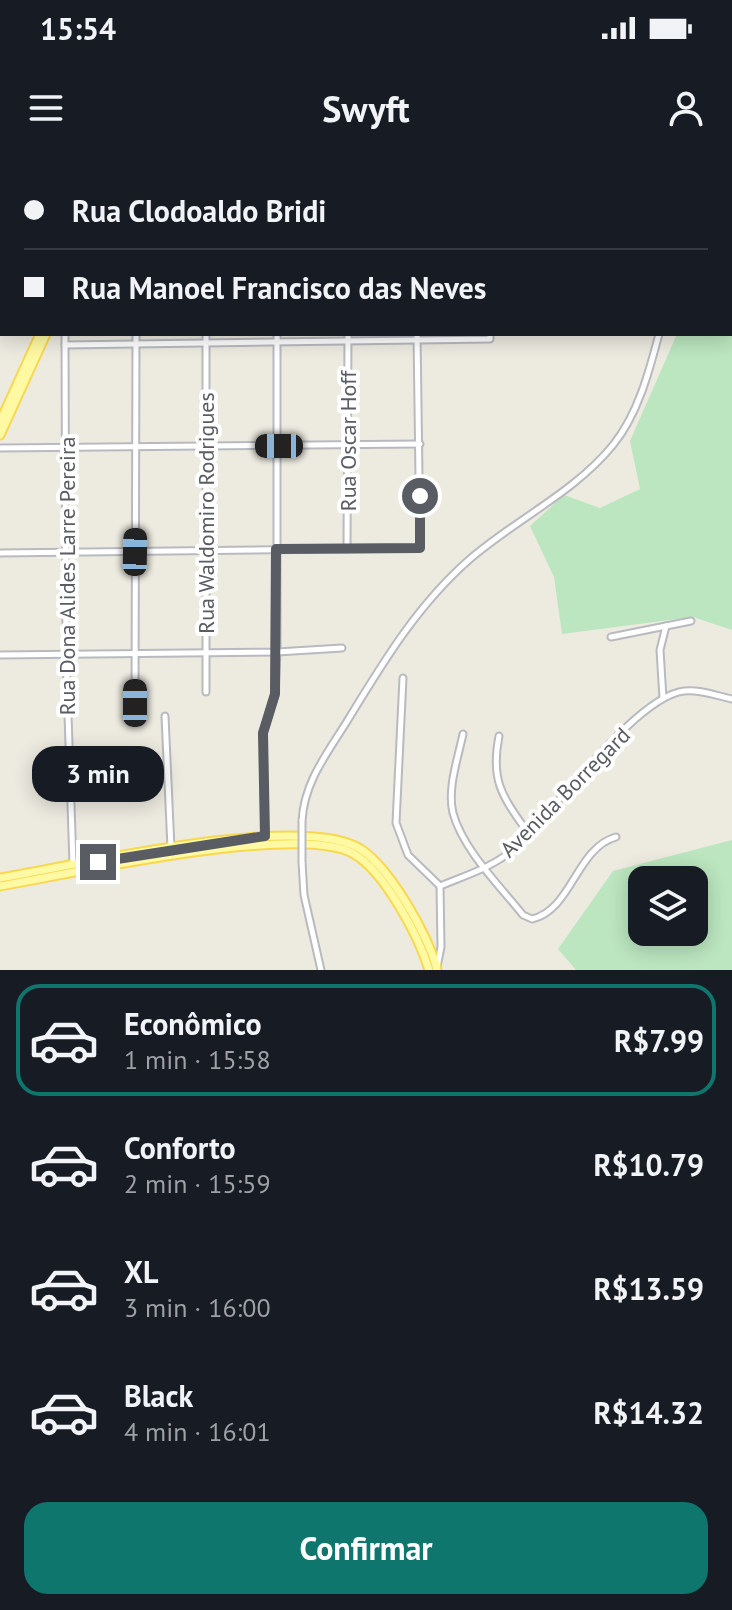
<!DOCTYPE html>
<html lang="pt">
<meta charset="utf-8">
<style>
body{margin:0;font-family:"PT Sans",sans-serif;background:#242831;color:#f1f3f6;height:100vh;display:flex;flex-direction:column;font-size:30px;white-space:nowrap}
*{box-sizing:border-box;margin:0}
p{font-size:26px;color:#9ea1a6}
.icon{flex:none;width:44px;height:44px;fill:none;stroke:currentColor;stroke-width:2;stroke-linecap:round;stroke-linejoin:round}
.map{position:relative;height:810px;overflow:hidden}
.details{display:flex;flex-direction:column;background:#171b24;flex:1}
.details>*{flex:none}
.hud{position:absolute;left:0px;top:0px;width:732px;height:176px;box-shadow:0 4px 20px #0003;display:grid;align-content:center;height:176px;padding:0 24px;background:#171b24}
.tools{position:absolute;left:628px;top:706px;display:grid;gap:16px}
.tools a{display:grid;place-items:center;width:80px;height:80px;border-radius:16px;background:#171b24;box-shadow:0 4px 20px #0003;font-size:40px}
.end{position:absolute;width:36px;height:36px;margin:-18px;border:10px solid #595c62;background:#fff;box-shadow:0 0 0 4px #fff}
.from{border-radius:50%}
.bubble{position:absolute;height:56px;border-radius:24px;background:#171b24;box-shadow:0 4px 20px #0003;font-size:26px;font-weight:600;line-height:56px;text-align:center}
.car{position:absolute;width:24px;height:48px;margin:-24px -12px;border-radius:10px;box-shadow:0 0 6px 2px #0007;background:linear-gradient(#222 24%,#8ab4d8 0 40%,#222 0 76%,#8ab4d8 0 86%,#222 0)}
.hud b{display:flex;align-items:center;gap:28px;height:76px;font-size:30px}
.hud b+b{border-top:2px solid #363941}
.hud i{width:20px;height:20px;background:#f1f3f6}
ul{padding:14px 0 0;list-style:none}
li{display:flex;align-items:center;gap:24px;height:112px;margin:0 16px 12px;padding:0 8px;border:4px solid transparent;border-radius:24px}
li div{flex:1}
li b{display:block;font-size:30px}
li em{font-style:normal;font-weight:600}
li.active{border-color:#0f766e}
li>.icon{width:72px;height:72px;stroke-width:1.5}
.action{display:flex;gap:16px;margin-top:auto;padding:16px 24px}
.action a{flex:1;height:92px;border-radius:24px;background:#0f766e;color:#fff;font-size:32px;font-weight:600;line-height:92px;text-align:center}
.status{display:flex;justify-content:space-between;align-items:center;height:56px;padding:0 40px;background:#171b24;direction:ltr}
.status svg{height:22px;fill:currentColor}
header{display:flex;justify-content:space-between;align-items:center;height:104px;padding:0 24px;background:#171b24;font-size:36px;font-weight:600}
.map>svg:first-child{display:block}
.green{fill:#bbe6bf;fill-rule:evenodd}
.lines{fill:none;stroke-linecap:round;stroke-linejoin:round}
.minor-casing{stroke:#b8bac0;stroke-width:9}
.major-casing{stroke:#f7d84f;stroke-width:11}
.minor{stroke:#fff;stroke-width:5}
.major{stroke:#fff9a3;stroke-width:7}
.minor-bridge-casing{stroke:#b8bac0;stroke-width:9;stroke-linecap:butt}
.minor-bridge{stroke:#fff;stroke-width:5}
.route{stroke:#595c62;stroke-width:10}
.labels{text-anchor:middle;dominant-baseline:central;stroke-width:8;stroke-linejoin:round;paint-order:stroke}
.street-label{font-size:22px;fill:#595c62;stroke:#fff}
</style>
<div class="status"><b>15:54</b><svg viewBox="0 0 49 12"><path d="M0 12V9h3v3zM5 12V6h3v6zM10 12V3h3v9zM15 12V0h3v12zM26 1h20v11H26zM47 4h2v5h-2z"/></svg></div>
<header><svg class="icon" aria-label="menu" viewBox="0 0 24 24"><path d="M4 6h16M4 12h16M4 18h16"/></svg>Swyft<svg class="icon" aria-label="person" viewBox="0 0 24 24"><circle cx="12" cy="8" r="4"/><path d="M4 21q1-7 8-7t8 7"/></svg></header>
<div class="map">
<svg width="732" height="810" viewBox="0 0 732 810">
<rect width="100%" height="100%" fill="#edebe0"/>
<g class="green">
<polygon points="732,93 732,470 693,457 562,474 554,417 530,366 564,335 600,348 640,329 630,281 677,174 730,174"/>
<path d="M732,680V810H576L558,789L613,711ZM642,720H694V772H642Z"/>
</g>
<g class="lines">
<defs>
<g id="minor">
<polyline points="206,0 206,2"/>
<polyline points="275,0 275,2"/>
<polyline points="347,0 347,2"/>
<polyline points="488,0 488,2"/>
<polyline points="136,2 136,0"/>
<polyline points="418,2 418,0"/>
<polyline points="0,4 2,4"/>
<polyline points="730,9 732,5"/>
<polyline points="0,115 2,115"/>
<polyline points="65,174 66,494 73,705"/>
<polyline points="65,185 490,179 490,174"/>
<polyline points="0,288 420,284"/>
<polyline points="347,389 348,174"/>
<polyline points="0,393 420,388 417,174"/>
<polyline points="611,477 691,461"/>
<polyline points="0,495 277,492 342,488"/>
<polyline points="403,518 396,663 408,695 440,726"/>
<polyline points="206,532 206,174"/>
<polyline points="663,538 660,490 666,466"/>
<polyline points="135,543 136,174"/>
<polyline points="165,556 171,688"/>
<path d="M463,574C458,598 447,629 453,653C463,690 500,726 523,755L532,759C572,750 576,688 616,677"/>
<path d="M499,576C490,622 503,637 528,673"/>
<path d="M302,661C304,623 326,595 346,563C382,504 417,445 470,399C515,360 575,332 613,285C638,254 649,212 659,174"/>
<polyline points="265,676 263,573 275,534 277,492 277,174"/>
<polyline points="302,702 304,735 321,810"/>
<path d="M440,726C462,717 487,709 506,695C549,661 633,537 684,531C700,529 717,536 732,539"/>
<polyline points="437,807 441,787 440,726"/>
</g>
<g id="major">
<polyline points="120,2 121,0"/>
<polyline points="130,2 131,0"/>
<polyline points="0,262 40,174"/>
<polyline points="0,275 46,174"/>
<path d="M0,718C77,705 288,655 355,686C386,700 430,777 437,810"/>
<path d="M0,726C70,714 300,662 354,694C385,712 419,777 429,810"/>
</g>
</defs>
<use href="#minor" class="minor-casing"/>
<use href="#major" class="major-casing"/>
<use href="#minor" class="minor"/>
<use href="#major" class="major"/>
<defs>
<polyline id="minor-bridge" points="302,702 302,661"/>
</defs>
<use href="#minor-bridge" class="minor-bridge-casing"/>
<use href="#minor-bridge" class="minor-bridge"/>
</g>
<g class="lines">
<polyline class="route" points="98,702 265,676 263,573 275,534 276,389 420,388 420,336"/>
</g>
<g class="labels">
<g class="street-label">
<text transform="translate(348 281) rotate(-90)">Rua Oscar Hoff</text>
<text transform="translate(206 353) rotate(-90)">Rua Waldomiro Rodrigues</text>
<text transform="translate(67 416) rotate(-90)">Rua Dona Alides Larre Pereira</text>
<text transform="translate(565 632) rotate(-45)">Avenida Borregard</text>
</g>
</g>
</svg>
<div class="tools">
<a><svg class="icon" aria-label="layers" viewBox="0 0 24 24"><path d="M12 4l9 5-9 5-9-5zM3 14l9 5 9-5"/></svg></a>
</div>
<i class="end from" style="left:420px;top:336px"></i>
<i class="end" style="left:98px;top:702px"></i>
<div class="bubble" style="left:32px;top:586px;width:132px">3 min</div>
<i class="car" style="left:279px;top:286px;rotate:270deg"></i>
<i class="car" style="left:135px;top:392px;rotate:1deg"></i>
<i class="car" style="left:135px;top:543px;rotate:0deg"></i>
<div class="hud">
<b><i class="from"></i>Rua Clodoaldo Bridi</b>
<b><i></i>Rua Manoel Francisco das Neves</b>
</div>
</div>
<section class="details">
<ul>
<li class="active"><svg class="icon" aria-label="car" viewBox="0 0 24 24"><path d="M5 17H2v-5l4-1 3-4h7l3 4 3 1v5h-3M9 17h6M6 11h13"/><circle cx="7" cy="17" r="2"/><circle cx="17" cy="17" r="2"/></svg><div><b>Econômico</b><p>1 min · 15:58</p></div><em>R$7.99</em></li>
<li><svg class="icon" aria-label="car" viewBox="0 0 24 24"><path d="M5 17H2v-5l4-1 3-4h7l3 4 3 1v5h-3M9 17h6M6 11h13"/><circle cx="7" cy="17" r="2"/><circle cx="17" cy="17" r="2"/></svg><div><b>Conforto</b><p>2 min · 15:59</p></div><em>R$10.79</em></li>
<li><svg class="icon" aria-label="car" viewBox="0 0 24 24"><path d="M5 17H2v-5l4-1 3-4h7l3 4 3 1v5h-3M9 17h6M6 11h13"/><circle cx="7" cy="17" r="2"/><circle cx="17" cy="17" r="2"/></svg><div><b>XL</b><p>3 min · 16:00</p></div><em>R$13.59</em></li>
<li><svg class="icon" aria-label="car" viewBox="0 0 24 24"><path d="M5 17H2v-5l4-1 3-4h7l3 4 3 1v5h-3M9 17h6M6 11h13"/><circle cx="7" cy="17" r="2"/><circle cx="17" cy="17" r="2"/></svg><div><b>Black</b><p>4 min · 16:01</p></div><em>R$14.32</em></li>
</ul>
<div class="action"><a>Confirmar</a></div>
</section>
